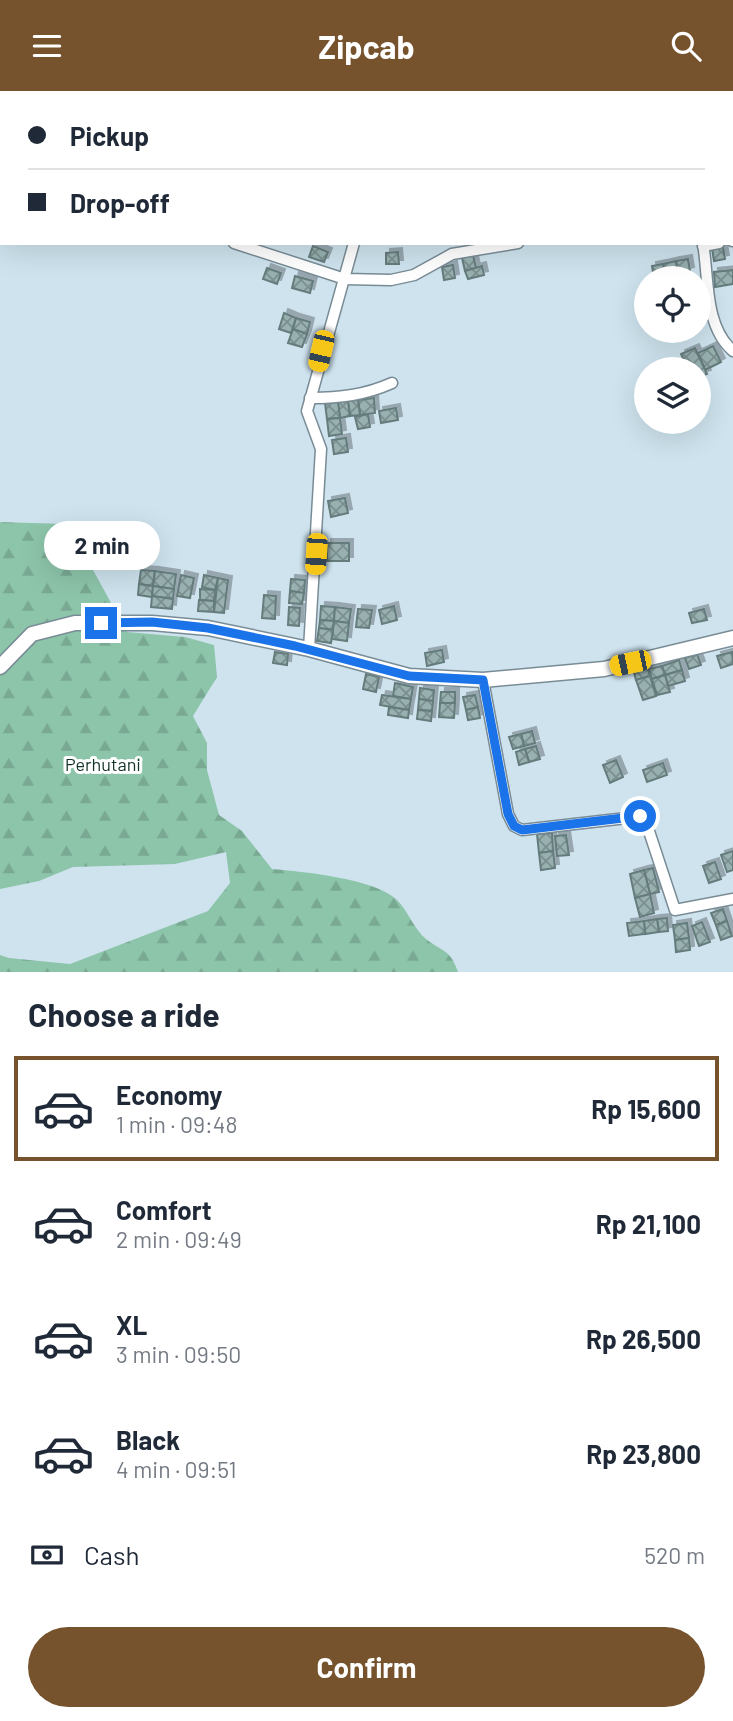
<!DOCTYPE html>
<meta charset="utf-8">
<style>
body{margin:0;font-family:Barlow,sans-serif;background:#f2f2f3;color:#1f2937;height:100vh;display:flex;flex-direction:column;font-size:26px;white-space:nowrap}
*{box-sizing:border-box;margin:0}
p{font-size:23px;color:#747a83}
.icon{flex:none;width:38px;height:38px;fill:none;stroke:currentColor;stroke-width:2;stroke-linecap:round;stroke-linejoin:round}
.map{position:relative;height:881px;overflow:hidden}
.side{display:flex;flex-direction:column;background:#fff;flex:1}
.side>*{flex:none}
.guide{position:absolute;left:0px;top:0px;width:733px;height:154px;box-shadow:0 7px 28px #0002;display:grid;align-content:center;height:154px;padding:0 28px;background:#fff}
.fabs{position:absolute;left:634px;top:175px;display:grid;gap:14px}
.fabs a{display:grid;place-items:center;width:77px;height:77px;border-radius:50%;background:#fff;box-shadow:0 7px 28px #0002;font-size:35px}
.end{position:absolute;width:32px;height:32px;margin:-16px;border:9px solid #1a73e8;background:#fff;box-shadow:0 0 0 4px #fff}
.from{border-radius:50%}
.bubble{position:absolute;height:49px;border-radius:24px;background:#fff;box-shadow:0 7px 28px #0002;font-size:23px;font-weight:700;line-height:49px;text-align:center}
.car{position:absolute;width:21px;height:42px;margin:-21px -10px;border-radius:9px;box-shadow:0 0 5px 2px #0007;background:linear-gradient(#f5c518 24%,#345 0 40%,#f5c518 0 76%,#345 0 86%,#f5c518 0)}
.guide b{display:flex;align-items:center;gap:24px;height:66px;font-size:26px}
.guide b+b{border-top:2px solid #e0e1e3}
.guide i{width:18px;height:18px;background:#1f2937}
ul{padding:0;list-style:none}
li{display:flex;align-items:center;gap:21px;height:105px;margin:0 14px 10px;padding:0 14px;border:4px solid transparent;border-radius:0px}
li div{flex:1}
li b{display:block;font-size:26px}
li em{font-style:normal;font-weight:700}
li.selected{border-color:#77532d}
li>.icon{width:63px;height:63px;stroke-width:1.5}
h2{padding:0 28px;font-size:32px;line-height:84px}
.pay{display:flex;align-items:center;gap:18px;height:77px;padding:0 28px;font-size:26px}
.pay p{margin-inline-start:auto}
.action{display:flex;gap:14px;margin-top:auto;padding:14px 28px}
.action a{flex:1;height:80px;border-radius:42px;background:#77532d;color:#fff;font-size:28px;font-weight:700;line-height:80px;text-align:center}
header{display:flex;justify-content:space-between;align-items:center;height:91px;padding:0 28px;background:#77532d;color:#fff;font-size:32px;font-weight:700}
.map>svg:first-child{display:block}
.forest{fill:url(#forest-firs)}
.building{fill:url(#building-cross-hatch);stroke:#657c7c;stroke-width:2;filter:url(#shadow)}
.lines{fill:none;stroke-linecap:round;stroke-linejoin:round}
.street-casing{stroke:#798c96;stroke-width:13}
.secondary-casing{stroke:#798c96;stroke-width:17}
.street{stroke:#fff;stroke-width:10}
.secondary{stroke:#fff;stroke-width:14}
.route{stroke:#1a73e8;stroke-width:9}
.labels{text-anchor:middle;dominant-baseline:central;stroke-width:6;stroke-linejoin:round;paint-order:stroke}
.park-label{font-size:18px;fill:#133326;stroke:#fff}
</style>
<header><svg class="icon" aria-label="menu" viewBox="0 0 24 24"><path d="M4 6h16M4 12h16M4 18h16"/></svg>Zipcab<svg class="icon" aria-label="search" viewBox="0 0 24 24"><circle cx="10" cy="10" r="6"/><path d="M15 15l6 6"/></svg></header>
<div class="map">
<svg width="733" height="881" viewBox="0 0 733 881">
<defs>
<pattern id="forest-firs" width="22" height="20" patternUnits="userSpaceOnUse" patternTransform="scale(1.75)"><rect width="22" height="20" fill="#8dc5aa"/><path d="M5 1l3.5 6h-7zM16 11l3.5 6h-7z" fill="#79a992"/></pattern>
<pattern id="building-cross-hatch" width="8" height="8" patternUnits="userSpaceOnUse" patternTransform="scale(1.75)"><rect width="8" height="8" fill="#98b0b0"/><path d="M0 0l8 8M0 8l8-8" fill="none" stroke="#7b8f8f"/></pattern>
<filter id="shadow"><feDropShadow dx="4" dy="-4" stdDeviation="0" flood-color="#0004"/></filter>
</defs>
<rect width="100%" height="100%" fill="#cee3ee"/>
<path class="forest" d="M0,431L63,433L81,457L127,541L185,546L214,554L217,586L193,625L207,652V679L219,724L242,740L272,778C303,781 374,787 397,809C408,820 414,838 426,848C444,862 450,858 458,881H0V864L9,867L70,873L208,820L230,792L226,761L175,773L73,776L39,790L0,798Z"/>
<g class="building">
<polygon points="313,155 328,161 324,171 309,166"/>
<polygon points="723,156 725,168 714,170 712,157"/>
<polygon points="398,161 399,173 386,173 386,162"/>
<polygon points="473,164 476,177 465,180 462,167"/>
<polygon points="688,168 690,180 678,183 676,170"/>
<polygon points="676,170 678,183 665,185 663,173"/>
<polygon points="663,173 665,185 654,187 652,175"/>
<polygon points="453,174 455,187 444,189 442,176"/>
<polygon points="482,175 484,184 468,188 465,180"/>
<polygon points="267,177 281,182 277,193 263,188"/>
<polygon points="733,179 733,193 715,196 714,181"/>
<polygon points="295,185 313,190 310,202 292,197"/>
<polygon points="284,222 296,227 291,242 279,238"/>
<polygon points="296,227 310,231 307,243 293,238"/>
<polygon points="293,238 307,243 302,256 288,252"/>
<polygon points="713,255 721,271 705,279 698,262"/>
<polygon points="695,257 707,283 698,286 698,278 688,278 681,263"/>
<polygon points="374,307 375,322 360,324 358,309"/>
<polygon points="358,309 360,324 350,325 348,310"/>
<polygon points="348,310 350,325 340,327 338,311"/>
<polygon points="338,311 340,327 327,328 325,312"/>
<polygon points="396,317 398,329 381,332 379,320"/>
<polygon points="368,323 370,336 358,338 355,326"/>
<polygon points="340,327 342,343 329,345 327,328"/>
<polygon points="346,347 348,361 334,363 332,349"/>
<polygon points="345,407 348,422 331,426 328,410"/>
<rect x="327" y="452" width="22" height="18"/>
<polygon points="141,479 155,480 153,495 139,493"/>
<polygon points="155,480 176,483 174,498 153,495"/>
<polygon points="181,484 194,487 190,507 177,505"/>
<polygon points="204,484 218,487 215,499 202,496"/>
<polygon points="218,487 228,489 224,522 214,521"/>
<polygon points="291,488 305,489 304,502 290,500"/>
<polygon points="139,493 153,495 152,506 138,504"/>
<polygon points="153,495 174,498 173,508 152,505"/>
<polygon points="200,498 215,499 214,510 200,509"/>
<polygon points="290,500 304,502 302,513 289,512"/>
<polygon points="264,504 276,505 275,528 262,527"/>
<polygon points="152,505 173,508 172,518 151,516"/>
<polygon points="199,509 214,510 214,521 198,520"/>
<polygon points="321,515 335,516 334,530 320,529"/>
<polygon points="394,515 397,529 382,533 379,519"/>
<polygon points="289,516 300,517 299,535 288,534"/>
<polygon points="335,516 351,518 349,532 334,530"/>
<polygon points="358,518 372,519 369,537 356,536"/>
<polygon points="704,518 707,529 692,532 689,522"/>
<polygon points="320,529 334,530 333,539 319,537"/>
<polygon points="334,530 349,532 347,550 332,548"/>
<polygon points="319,537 333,539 331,552 317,550"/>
<polygon points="442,559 444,571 427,575 425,562"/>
<polygon points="275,561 288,563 287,574 273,572"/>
<polygon points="732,561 733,573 721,577 717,565"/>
<polygon points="697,563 701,574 689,578 685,567"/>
<polygon points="679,569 682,579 665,584 662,575"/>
<polygon points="646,573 650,585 636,589 633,578"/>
<polygon points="662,575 665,584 652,588 649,578"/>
<polygon points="682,579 685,590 668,595 665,584"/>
<polygon points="366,583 379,586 376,601 363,598"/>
<polygon points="665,584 670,601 657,604 652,588"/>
<polygon points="650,585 656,605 643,609 636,589"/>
<polygon points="395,592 413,596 411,608 393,605"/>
<polygon points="420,597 434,599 433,610 419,608"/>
<polygon points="441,601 455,601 455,612 440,612"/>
<polygon points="382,604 411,608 409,619 380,614"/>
<polygon points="475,604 478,616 466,619 463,606"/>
<polygon points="419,608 433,610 432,620 418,619"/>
<polygon points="440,612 455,612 454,627 439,626"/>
<polygon points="389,616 409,619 408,627 388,624"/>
<polygon points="478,616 480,627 468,629 466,619"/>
<polygon points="418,619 432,620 431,630 417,628"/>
<polygon points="532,640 535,652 524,655 521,643"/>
<polygon points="521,643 524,655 513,658 509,646"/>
<polygon points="536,655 540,668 529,671 525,658"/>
<polygon points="525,658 529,671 519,674 516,661"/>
<polygon points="616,669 623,686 610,692 603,674"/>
<polygon points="663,672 667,684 647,691 643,679"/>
<polygon points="552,742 553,760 539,762 537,743"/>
<polygon points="566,744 569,764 557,765 555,745"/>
<polygon points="553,760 555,777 541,779 539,762"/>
<polygon points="733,760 733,779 727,781 721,764"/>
<polygon points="715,771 721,788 709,792 703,775"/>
<polygon points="653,777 659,801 650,803 644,779"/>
<polygon points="644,779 650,803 635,807 630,783"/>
<polygon points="650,803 654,822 640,826 635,807"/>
<polygon points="723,818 727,830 716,834 711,822"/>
<polygon points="667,827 668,840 659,841 657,828"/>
<polygon points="657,828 659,841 645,843 644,830"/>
<polygon points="644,830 645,843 629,845 627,832"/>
<polygon points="727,830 732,845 721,849 716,834"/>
<polygon points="702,831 710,851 699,855 692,835"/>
<polygon points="687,832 689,847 675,849 673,834"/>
<polygon points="689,847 690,859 676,861 675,849"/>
</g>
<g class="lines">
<defs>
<g id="street">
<polyline points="455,0 455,2"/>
<polyline points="654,0 655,2"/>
<polyline points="303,2 304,0"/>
<polyline points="541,2 544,0"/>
<polyline points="0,41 2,41"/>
<polyline points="732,150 733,150"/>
<polyline points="234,152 345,188 391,189 414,184 452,163 518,152"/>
<path d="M703,152C709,187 704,235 733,260"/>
<polyline points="703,155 719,152"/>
<path d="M310,307C340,307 365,304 392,292"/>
<polyline points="309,558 321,358 307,320 354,152"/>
<polyline points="483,589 508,723 514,735 522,739 644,725 675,819 733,808"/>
</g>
<polyline id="secondary" points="0,576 32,543 75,532 152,532 208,537 309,558 409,585 483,589 604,578 733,547"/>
</defs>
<use href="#street" class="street-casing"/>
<use href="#secondary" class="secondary-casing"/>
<use href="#street" class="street"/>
<use href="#secondary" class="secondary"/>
</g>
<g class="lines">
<polyline class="route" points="101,532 152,531 208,537 295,555 409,585 483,589 508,723 514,735 522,739 640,725"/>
</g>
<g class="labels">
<g class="park-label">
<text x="103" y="673">Perhutani</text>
</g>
</g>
</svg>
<div class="fabs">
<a><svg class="icon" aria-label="locate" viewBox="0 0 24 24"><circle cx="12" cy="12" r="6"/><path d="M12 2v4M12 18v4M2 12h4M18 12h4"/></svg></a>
<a><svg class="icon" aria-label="layers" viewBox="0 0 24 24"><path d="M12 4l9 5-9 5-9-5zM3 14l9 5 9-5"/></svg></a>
</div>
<i class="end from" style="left:640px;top:725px"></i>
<i class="end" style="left:101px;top:532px"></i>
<div class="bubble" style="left:44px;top:430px;width:116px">2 min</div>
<i class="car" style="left:321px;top:260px;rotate:193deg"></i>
<i class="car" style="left:316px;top:463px;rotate:184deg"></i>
<i class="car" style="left:630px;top:572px;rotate:258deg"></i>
<div class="guide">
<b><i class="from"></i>Pickup</b>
<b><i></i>Drop-off</b>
</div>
</div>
<section class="side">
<h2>Choose a ride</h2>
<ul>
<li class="selected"><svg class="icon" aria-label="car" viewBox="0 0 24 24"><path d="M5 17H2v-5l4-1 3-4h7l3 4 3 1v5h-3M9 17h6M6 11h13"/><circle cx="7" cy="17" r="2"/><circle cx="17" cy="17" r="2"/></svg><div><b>Economy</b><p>1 min · 09:48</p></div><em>Rp 15,600</em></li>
<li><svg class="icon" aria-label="car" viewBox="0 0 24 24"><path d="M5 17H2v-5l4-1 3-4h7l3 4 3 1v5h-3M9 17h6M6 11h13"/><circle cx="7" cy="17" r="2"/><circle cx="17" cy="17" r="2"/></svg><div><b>Comfort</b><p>2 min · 09:49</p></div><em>Rp 21,100</em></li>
<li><svg class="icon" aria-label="car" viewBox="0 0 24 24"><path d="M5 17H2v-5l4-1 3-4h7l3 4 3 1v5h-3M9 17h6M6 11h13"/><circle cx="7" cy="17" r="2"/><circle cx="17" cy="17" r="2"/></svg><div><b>XL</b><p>3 min · 09:50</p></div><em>Rp 26,500</em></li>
<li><svg class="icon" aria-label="car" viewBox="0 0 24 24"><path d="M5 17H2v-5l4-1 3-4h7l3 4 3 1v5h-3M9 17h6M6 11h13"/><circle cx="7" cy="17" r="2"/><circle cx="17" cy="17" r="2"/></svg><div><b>Black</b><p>4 min · 09:51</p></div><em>Rp 23,800</em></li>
</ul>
<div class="pay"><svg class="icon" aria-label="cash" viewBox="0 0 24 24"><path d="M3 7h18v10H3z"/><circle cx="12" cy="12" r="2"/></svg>Cash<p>520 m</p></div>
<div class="action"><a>Confirm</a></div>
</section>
